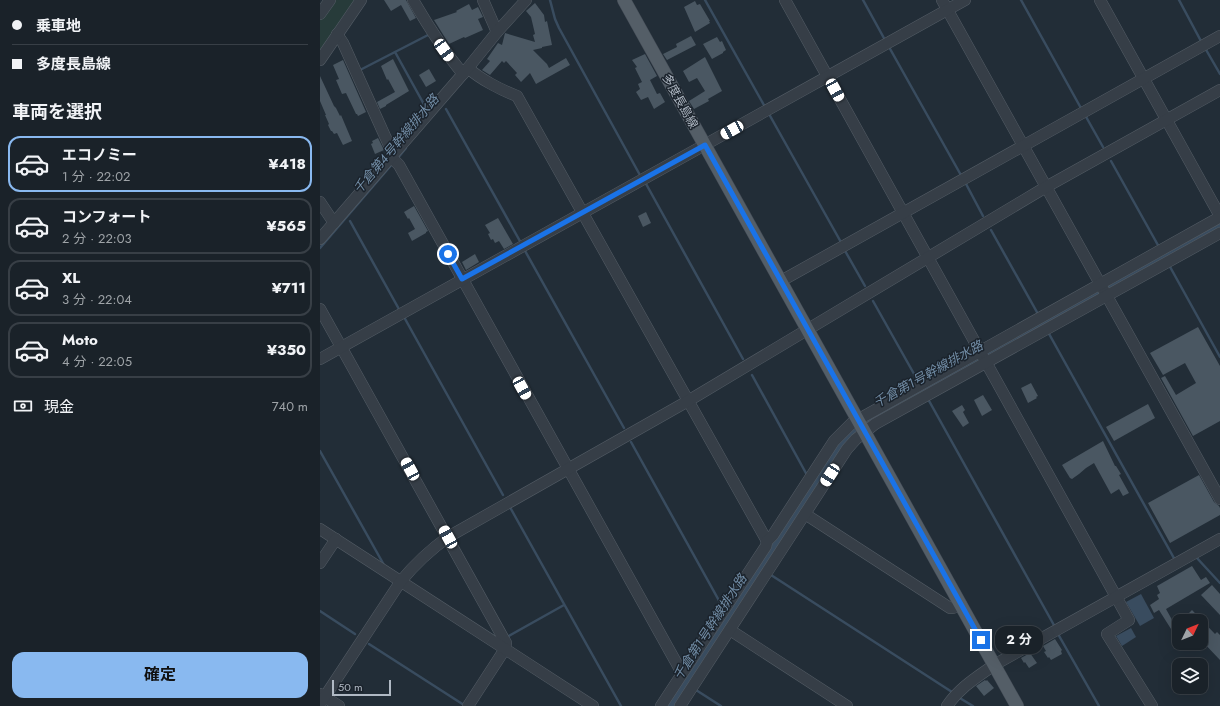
<!DOCTYPE html>
<html lang="ja">
<meta charset="utf-8">
<style>
body{margin:0;font-family:Jost,"Noto Sans JP",sans-serif;background:#232a31;color:#f1f3f6;height:100vh;display:flex;flex-direction:column;font-size:15px;white-space:nowrap}
*{box-sizing:border-box;margin:0}
p{font-size:13px;color:#9fa4a8}
.icon{flex:none;width:22px;height:22px;fill:none;stroke:currentColor;stroke-width:2;stroke-linecap:round;stroke-linejoin:round}
.map{position:relative;flex:1;overflow:hidden}
.panel{display:flex;flex-direction:column;background:#1a2229;width:320px}
.panel>*{flex:none}
.guide{display:grid;align-content:center;height:88px;padding:0 12px;background:#1a2229}
.needle{width:26px;rotate:47deg}
.tools{position:absolute;left:852px;top:614px;display:grid;gap:8px}
.tools a{display:grid;place-items:center;width:36px;height:36px;border-radius:8px;background:#1a2229;box-shadow:0 4px 16px #0002,0 0 0 1px #383f46;font-size:20px}
.scale{position:absolute;left:12px;bottom:10px;width:59px;box-sizing:border-box;padding-left:4px;border:2px solid #b0b9c4;border-top:0;font-size:11px;line-height:14px;white-space:nowrap;color:#b0b9c4;-webkit-text-stroke:3px #1b232c;paint-order:stroke}
.end{position:absolute;width:18px;height:18px;margin:-9px;border:5px solid #1a73e8;background:#fff;box-shadow:0 0 0 2px #fff}
.from{border-radius:50%}
.bubble{position:absolute;height:28px;border-radius:12px;background:#1a2229;box-shadow:0 4px 16px #0002,0 0 0 1px #383f46;font-size:13px;font-weight:700;line-height:28px;text-align:center}
.car{position:absolute;width:12px;height:24px;margin:-12px -6px;border-radius:5px;box-shadow:0 0 3px 1px #0007;background:linear-gradient(#fff 24%,#345 0 40%,#fff 0 76%,#345 0 86%,#fff 0)}
.guide b{display:flex;align-items:center;gap:14px;height:38px;font-size:15px}
.guide b+b{border-top:1px solid #383f46}
.guide i{width:10px;height:10px;background:#f1f3f6}
ul{padding:0;list-style:none}
li{display:flex;align-items:center;gap:12px;height:56px;margin:0 8px 6px;padding:0 4px;border:2px solid #383f46;border-radius:12px}
li div{flex:1}
li b{display:block;font-size:15px}
li em{font-style:normal;font-weight:700}
li.selected{border-color:#89b9f0}
li>.icon{width:36px;height:36px;stroke-width:1.5}
h2{padding:0 12px;font-size:18px;line-height:48px}
.pay{display:flex;align-items:center;gap:10px;height:44px;padding:0 12px;font-size:15px}
.pay p{margin-inline-start:auto}
.primary-button{display:flex;gap:8px;margin-top:auto;padding:8px 12px}
.primary-button a{flex:1;height:46px;border-radius:12px;background:#89b9f0;color:#111;font-size:16px;font-weight:700;line-height:46px;text-align:center}
main{display:flex;flex:1;min-height:0}
.map>svg:first-child{display:block}
.green{fill:#273b3a}
.water{fill:#394c5f}
.lines{fill:none;stroke-linecap:round;stroke-linejoin:round}
.stream{stroke:#394c5f;stroke-width:2.5}
.building{fill:#4a5762}
.minor-casing{stroke:#535c65;stroke-width:12}
.major-casing{stroke:#424a54;stroke-width:14}
.minor{stroke:#363e47;stroke-width:11}
.major{stroke:#545e67;stroke-width:13}
.route{stroke:#1a73e8;stroke-width:5}
.labels{text-anchor:middle;dominant-baseline:central;stroke-width:3;stroke-linejoin:round;paint-order:stroke}
.street-label{font-size:12px;fill:#b0b9c4;stroke:#1b232c}
.water-label{font-size:13px;font-style:italic;fill:#728da6;stroke:#1b232c}
</style>
<main>
<section class="panel">
<div class="guide">
<b><i class="from"></i>乗車地</b>
<b><i></i>多度長島線</b>
</div>
<h2>車両を選択</h2>
<ul>
<li class="selected"><svg class="icon" aria-label="car" viewBox="0 0 24 24"><path d="M5 17H2v-5l4-1 3-4h7l3 4 3 1v5h-3M9 17h6M6 11h13"/><circle cx="7" cy="17" r="2"/><circle cx="17" cy="17" r="2"/></svg><div><b>エコノミー</b><p>1 分 · 22:02</p></div><em>¥418</em></li>
<li><svg class="icon" aria-label="car" viewBox="0 0 24 24"><path d="M5 17H2v-5l4-1 3-4h7l3 4 3 1v5h-3M9 17h6M6 11h13"/><circle cx="7" cy="17" r="2"/><circle cx="17" cy="17" r="2"/></svg><div><b>コンフォート</b><p>2 分 · 22:03</p></div><em>¥565</em></li>
<li><svg class="icon" aria-label="car" viewBox="0 0 24 24"><path d="M5 17H2v-5l4-1 3-4h7l3 4 3 1v5h-3M9 17h6M6 11h13"/><circle cx="7" cy="17" r="2"/><circle cx="17" cy="17" r="2"/></svg><div><b>XL</b><p>3 分 · 22:04</p></div><em>¥711</em></li>
<li><svg class="icon" aria-label="car" viewBox="0 0 24 24"><path d="M5 17H2v-5l4-1 3-4h7l3 4 3 1v5h-3M9 17h6M6 11h13"/><circle cx="7" cy="17" r="2"/><circle cx="17" cy="17" r="2"/></svg><div><b>Moto</b><p>4 分 · 22:05</p></div><em>¥350</em></li>
</ul>
<div class="pay"><svg class="icon" aria-label="cash" viewBox="0 0 24 24"><path d="M3 7h18v10H3z"/><circle cx="12" cy="12" r="2"/></svg>現金<p>740 m</p></div>
<div class="primary-button"><a>確定</a></div>
</section>
<div class="map">
<svg width="900" height="706" viewBox="0 0 900 706">
<rect width="100%" height="100%" fill="#222d37"/>
<polygon class="green" points="13,0 39,0 0,56 0,19"/>
<g class="water">
<polygon points="900,220 900,227 552,421 355,706 346,706 514,447 533,427"/>
<polygon points="821,594 834,618 820,626 806,602"/>
<polygon points="811,628 816,637 802,646 796,636"/>
</g>
<g class="lines">
<g class="stream">
<polyline points="230,0 235,19 239,28 321,177"/>
<polyline points="385,0 445,107"/>
<polyline points="543,0 565,40"/>
<polyline points="701,0 762,110"/>
<polyline points="859,0 882,43"/>
<polyline points="569,47 642,177"/>
<polyline points="885,48 900,74"/>
<polyline points="75,52 108,35"/>
<polyline points="40,70 75,52 106,108"/>
<polyline points="126,109 201,243"/>
<polyline points="449,114 522,244"/>
<polyline points="765,115 783,147"/>
<polyline points="77,159 86,148"/>
<polyline points="791,161 839,247"/>
<polyline points="325,182 423,359"/>
<polyline points="645,182 663,216"/>
<polyline points="30,221 80,311"/>
<polyline points="671,230 718,314"/>
<polyline points="0,248 73,163"/>
<polyline points="204,249 304,428"/>
<polyline points="524,249 545,286"/>
<polyline points="849,265 900,357"/>
<polyline points="553,301 598,381"/>
<polyline points="84,317 183,495"/>
<polyline points="728,332 855,560"/>
<polyline points="432,375 487,475"/>
<polyline points="608,399 735,627"/>
<polyline points="311,442 402,606"/>
<polyline points="0,451 64,565"/>
<polyline points="191,509 301,706"/>
<polyline points="876,557 900,583"/>
<polyline points="451,575 632,692"/>
<polyline points="0,611 35,634"/>
<polyline points="738,634 779,706"/>
<polyline points="187,637 244,605"/>
<polyline points="49,644 144,705"/>
<polyline points="376,690 401,706"/>
<polyline points="638,697 653,706"/>
</g>
</g>
<g class="building">
<polygon points="64,0 86,0 96,18 90,21 81,5 71,11"/>
<polygon points="375,1 377,5 380,4 390,21 389,21 390,23 375,32 364,7"/>
<polygon points="215,3 224,15 225,22 227,21 232,45 222,47 222,48 213,50 227,64 229,68 246,58 250,65 216,84 210,73 201,82 195,75 197,73 186,61 184,63 182,61 170,75 162,70 170,61 167,59 178,43 182,45 185,33 215,42 213,35 215,34 211,17 206,11"/>
<polygon points="149,4 152,10 158,7 163,17 158,19 163,30 145,38 144,37 129,44 114,20 137,12 136,11"/>
<polygon points="371,36 376,45 347,60 343,54 357,47 356,44"/>
<polygon points="397,37 400,42 402,41 406,50 403,52 403,53 392,59 383,44"/>
<polygon points="325,54 337,76 330,80 337,94 340,93 345,102 334,109 328,97 321,100 316,92 320,89 318,84 322,82 315,68 317,67 312,60"/>
<polygon points="385,57 402,91 388,99 389,101 374,109 369,101 385,91 377,78 369,82 363,71"/>
<polygon points="73,59 89,91 66,105 66,106 60,109 57,102 75,92 68,79 67,80 61,66"/>
<polygon points="23,60 46,112 38,116 37,114 36,114 26,93 22,94 16,80 19,79 13,65"/>
<polygon points="109,69 116,81 106,87 99,75"/>
<polygon points="0,76 14,106 16,108 20,116 21,115 32,141 23,145 17,133 14,134 12,131 11,131 8,125 9,124 5,115 6,115 0,101"/>
<polygon points="58,138 64,150 55,154 51,144 53,143 52,141"/>
<polygon points="94,206 108,231 106,232 106,233 92,241 88,233 95,229 89,218 88,219 84,212"/>
<polygon points="326,212 331,223 323,227 318,216"/>
<polygon points="178,218 193,244 184,249 179,241 175,243 173,239 171,240 168,234 170,233 165,225"/>
<polygon points="155,254 159,262 146,270 142,262"/>
<polygon points="878,327 900,366 900,421 873,436 841,378 845,376 856,395 876,383 865,363 843,375 830,353"/>
<polygon points="711,383 718,396 716,397 717,398 708,403 701,388"/>
<polygon points="663,395 672,410 662,416 654,400"/>
<polygon points="828,404 835,418 794,441 786,427"/>
<polygon points="642,405 645,410 643,412 649,423 643,427 632,411"/>
<polygon points="783,441 795,466 796,466 801,474 799,475 809,493 803,496 799,489 791,494 774,463 766,468 759,474 752,479 750,478 742,465"/>
<polygon points="879,475 894,502 899,506 900,508 900,515 850,543 828,503"/>
<polygon points="872,566 881,580 886,577 890,583 846,609 856,627 851,629 839,610 834,613 830,605 839,599 837,595 840,593 837,586"/>
<polygon points="892,585 900,594 900,615 881,595"/>
<polygon points="872,610 895,634 897,632 900,635 900,660 881,640 881,621 871,621 866,616"/>
<polygon points="735,639 742,650 741,651 742,654 731,660 729,657 728,658 724,652 726,651 723,646"/>
<polygon points="710,653 717,663 709,668 705,662 704,663 701,658"/>
<polygon points="665,680 666,681 667,680 674,688 664,696 656,686"/>
</g>
<g class="lines">
<defs>
<g id="minor">
<path d="M93,0C108,26 124,51 143,74"/>
<polyline points="163,0 177,32"/>
<polyline points="465,0 809,620 787,634 832,706"/>
<polyline points="622,0 900,499"/>
<polyline points="780,0 900,216"/>
<polyline points="0,14 10,0"/>
<polyline points="17,34 23,43 73,154"/>
<polyline points="0,60 41,0"/>
<path d="M148,68C160,79 181,90 197,96L447,541"/>
<polyline points="71,157 79,165 362,673"/>
<polyline points="0,202 14,223"/>
<polyline points="0,239 148,68 177,32 206,0"/>
<polyline points="461,281 900,36"/>
<polyline points="0,309 186,643 185,649 148,706"/>
<polyline points="0,359 645,0"/>
<polyline points="485,514 630,608 633,608 641,604"/>
<polyline points="0,529 273,706"/>
<polyline points="0,563 16,539"/>
<polyline points="410,630 527,706"/>
<polyline points="0,694 19,706"/>
<path d="M0,704L81,581C95,564 110,550 128,537L368,401L726,187L900,90"/>
<polyline points="341,706 446,546 447,541 453,535 514,441 532,423 900,217"/>
<polyline points="360,706 527,449 536,439 555,424 900,233"/>
<path d="M627,706C639,688 657,677 674,665L900,539"/>
</g>
<polyline id="major" points="304,0 697,706"/>
</defs>
<use href="#minor" class="minor-casing"/>
<use href="#major" class="major-casing"/>
<use href="#minor" class="minor"/>
<use href="#major" class="major"/>
</g>
<g class="lines">
<polyline class="route" points="128,254 142,279 385,145 661,640"/>
</g>
<g class="labels">
<g class="street-label">
<text transform="translate(360 101) rotate(61)">多度長島線</text>
</g>
<g class="water-label">
<text transform="translate(76 144) rotate(-50)">千倉第4号幹線排水路</text>
<text transform="translate(608 374) rotate(-29)">千倉第1号幹線排水路</text>
<text transform="translate(390 627) rotate(-57)">千倉第1号幹線排水路</text>
</g>
</g>
</svg>
<div class="tools">
<a><svg class="needle" viewBox="-14 -14 28 28"><path d="M0-13l5 13h-10z" fill="#e53935"/><path d="M0 13l5-13h-10z" fill="#9fa4a8"/></svg></a>
<a><svg class="icon" aria-label="layers" viewBox="0 0 24 24"><path d="M12 4l9 5-9 5-9-5zM3 14l9 5 9-5"/></svg></a>
</div>
<div class="scale">50 m</div>
<i class="end from" style="left:128px;top:254px"></i>
<i class="end" style="left:661px;top:640px"></i>
<div class="bubble" style="left:675px;top:626px;width:48px">2 分</div>
<i class="car" style="left:124px;top:50px;rotate:145deg"></i>
<i class="car" style="left:515px;top:90px;rotate:151deg"></i>
<i class="car" style="left:412px;top:130px;rotate:241deg"></i>
<i class="car" style="left:202px;top:388px;rotate:151deg"></i>
<i class="car" style="left:90px;top:469px;rotate:331deg"></i>
<i class="car" style="left:510px;top:475px;rotate:213deg"></i>
<i class="car" style="left:128px;top:537px;rotate:331deg"></i>
</div>
</main>
